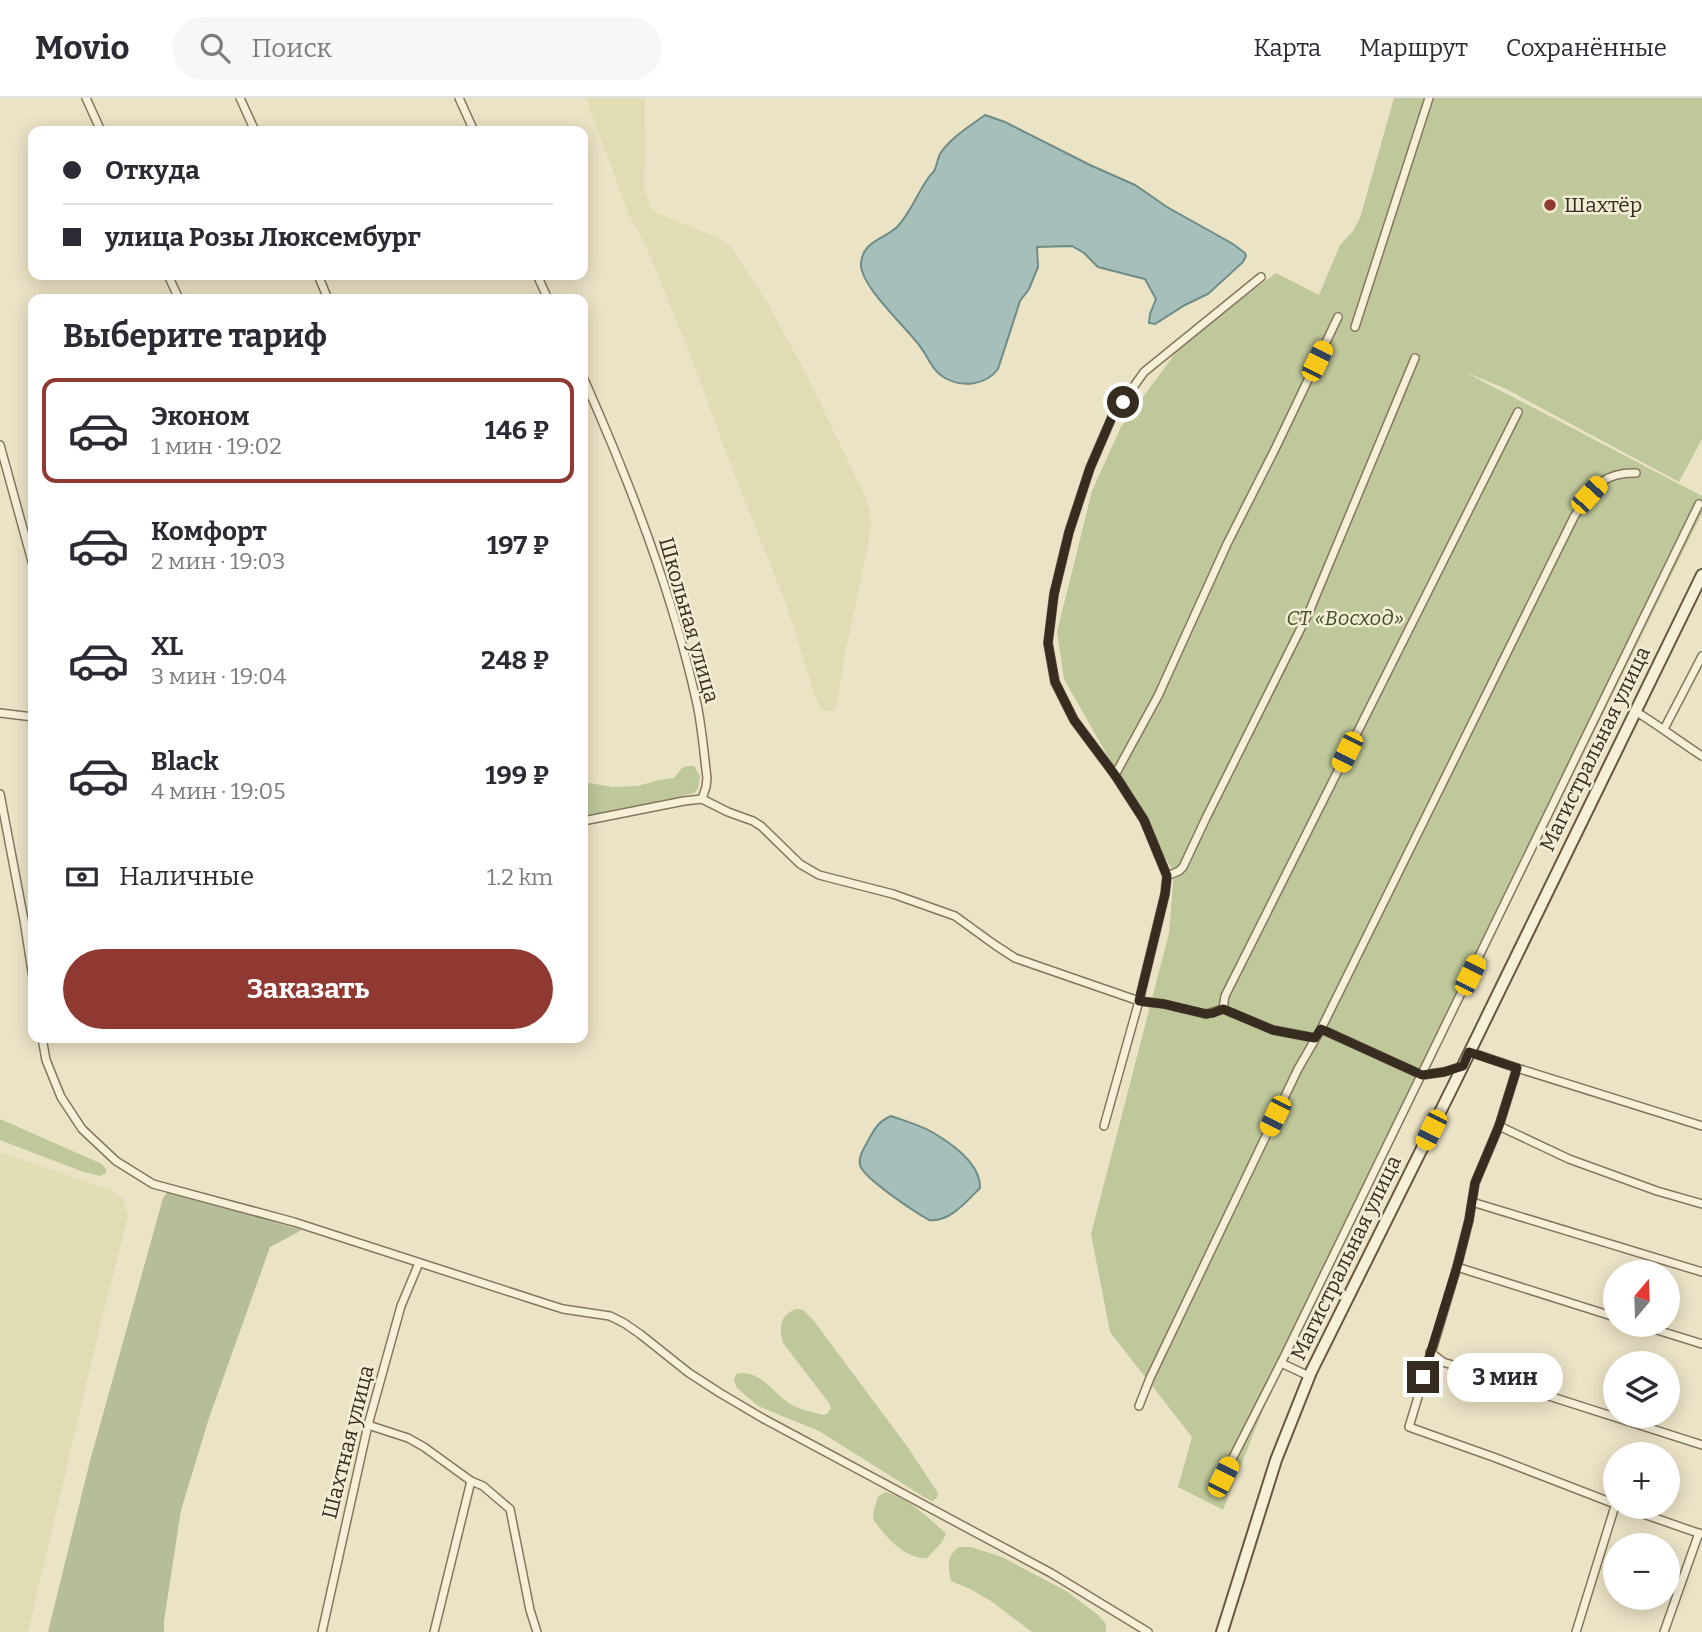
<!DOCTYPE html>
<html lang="ru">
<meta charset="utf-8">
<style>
body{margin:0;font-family:Bitter,serif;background:#f7f7f7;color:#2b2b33;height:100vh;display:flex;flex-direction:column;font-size:26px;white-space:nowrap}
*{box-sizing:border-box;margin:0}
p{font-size:23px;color:#7c7c81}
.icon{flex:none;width:38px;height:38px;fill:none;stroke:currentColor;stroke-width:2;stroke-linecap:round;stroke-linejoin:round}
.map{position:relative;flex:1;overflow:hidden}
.side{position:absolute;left:28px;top:196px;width:560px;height:749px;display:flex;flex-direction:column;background:#fff;border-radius:14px;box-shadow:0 4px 18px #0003}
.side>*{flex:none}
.top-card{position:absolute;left:28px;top:28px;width:560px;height:154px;border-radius:14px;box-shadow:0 4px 18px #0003;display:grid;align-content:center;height:154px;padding:0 35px;background:#fff}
.needle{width:46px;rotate:19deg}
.buttons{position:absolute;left:1603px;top:1162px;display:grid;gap:14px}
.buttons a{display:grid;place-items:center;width:77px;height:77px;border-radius:50%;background:#fff;box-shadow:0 4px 18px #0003;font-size:35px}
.end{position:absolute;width:32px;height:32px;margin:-16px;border:9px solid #362c20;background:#fff;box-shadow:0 0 0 4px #fff}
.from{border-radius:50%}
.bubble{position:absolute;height:49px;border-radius:24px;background:#fff;box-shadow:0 4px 18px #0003;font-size:23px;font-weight:700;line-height:49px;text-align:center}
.car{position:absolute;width:21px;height:42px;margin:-21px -10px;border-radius:9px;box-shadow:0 0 5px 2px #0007;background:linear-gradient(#f5c518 24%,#345 0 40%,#f5c518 0 76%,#345 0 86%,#f5c518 0)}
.top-card b{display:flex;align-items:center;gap:24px;height:66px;font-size:26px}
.top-card b+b{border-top:2px solid #e1e1e2}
.top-card i{width:18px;height:18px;background:#2b2b33}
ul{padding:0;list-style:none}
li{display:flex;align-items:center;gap:21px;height:105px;margin:0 14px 10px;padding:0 21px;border:4px solid transparent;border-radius:14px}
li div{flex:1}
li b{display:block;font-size:26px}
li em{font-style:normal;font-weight:700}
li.on{border-color:#8f3932}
li>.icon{width:63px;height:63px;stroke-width:1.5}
h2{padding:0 35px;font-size:32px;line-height:84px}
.pay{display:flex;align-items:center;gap:18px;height:77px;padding:0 35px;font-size:26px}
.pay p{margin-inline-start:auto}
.cta{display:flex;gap:14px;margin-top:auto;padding:14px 35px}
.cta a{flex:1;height:80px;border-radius:42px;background:#8f3932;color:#fff;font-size:28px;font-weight:700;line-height:80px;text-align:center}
header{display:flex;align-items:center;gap:42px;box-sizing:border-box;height:98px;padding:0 35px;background:#fff;border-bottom:2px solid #e1e1e2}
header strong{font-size:33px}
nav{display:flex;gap:38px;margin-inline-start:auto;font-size:24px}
.search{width:490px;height:63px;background:#f7f7f7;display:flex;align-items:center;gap:18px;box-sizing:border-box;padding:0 24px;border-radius:38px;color:#7c7c81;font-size:26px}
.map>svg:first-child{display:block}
.farmland{fill:#e0dcb4}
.green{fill:#bfc89b}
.cemetery{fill:#b6be99}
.water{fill:#a7bfba;stroke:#6f8c87;stroke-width:2}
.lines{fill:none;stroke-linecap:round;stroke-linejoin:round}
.minor-casing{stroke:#85765d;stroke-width:10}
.secondary-casing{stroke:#665740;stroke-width:14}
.minor{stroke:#f6f0d9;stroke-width:7}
.secondary{stroke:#f6f0d9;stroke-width:10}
.route{stroke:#362c20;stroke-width:9}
.poi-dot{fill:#8f3932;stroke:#f3edd5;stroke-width:2.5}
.labels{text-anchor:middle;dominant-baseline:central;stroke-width:5;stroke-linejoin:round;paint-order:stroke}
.poi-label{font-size:21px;fill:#362c20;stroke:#f3edd5;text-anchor:start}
.park-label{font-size:21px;font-style:italic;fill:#435128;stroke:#f3edd5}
.street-label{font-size:21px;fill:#362c20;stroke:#f3edd5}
</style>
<header>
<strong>Movio</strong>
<div class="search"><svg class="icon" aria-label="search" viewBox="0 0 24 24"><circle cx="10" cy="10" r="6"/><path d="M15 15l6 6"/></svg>Поиск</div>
<nav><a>Карта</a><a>Маршрут</a><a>Сохранённые</a></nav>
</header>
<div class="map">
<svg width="1702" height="1534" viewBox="0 0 1702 1534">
<rect width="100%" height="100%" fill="#ebe3c6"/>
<g class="farmland">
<polygon points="586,0 645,0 644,89 650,108 657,115 721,141 731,149 767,204 803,270 866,400 870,414 871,427 868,448 844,560 838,603 836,610 833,613 825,613 820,609 815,598 788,512 735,378 690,256 645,146 628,115"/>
<polygon points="0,1054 111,1092 123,1101 128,1118 100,1228 28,1534 0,1534"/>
</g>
<g class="green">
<polygon points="1394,0 1702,0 1702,341 1679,384 1506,291 1465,274 1702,398 1702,415 1278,1274 1223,1412 1178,1389 1192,1339 1110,1234 1091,1136 1169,835 1174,775 1064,581 1057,534 1092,393 1121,329 1182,246 1276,175 1319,197 1340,147 1353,133 1360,120"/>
<polygon points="688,668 694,668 700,678 698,691 694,695 656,705 583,719 583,684 613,689 638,688 659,682 674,680 682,670"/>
<polygon points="0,1021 102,1066 106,1071 106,1075 100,1078 81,1073 0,1042"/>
<path d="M796,1211L803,1212L814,1223L909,1351L938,1395L937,1400L932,1403L924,1399L819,1333L758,1308L737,1290L734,1282L736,1276C760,1270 773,1296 792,1307C801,1312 813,1314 823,1317L827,1316L831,1310L829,1305L783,1245C779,1231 779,1217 796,1211Z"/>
<path d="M886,1394C908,1401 929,1419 946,1436L942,1444L927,1460C904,1461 885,1438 873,1421L874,1412L878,1398Z"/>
<path d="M959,1449H971L1002,1459L1066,1493L1097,1516L1106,1526V1534H1032L991,1503L970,1491L951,1483C948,1469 946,1458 959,1449Z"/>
</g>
<polygon class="cemetery" points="168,1093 302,1132 270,1149 209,1320 181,1412 164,1523 164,1534 48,1534 90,1363 163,1100"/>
<g class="water">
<path d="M985,17L1005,24L1090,67L1135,87L1167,109L1233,146L1245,155L1246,158L1243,164L1208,196L1185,207L1155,226L1149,225L1150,216L1156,201L1145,181L1098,169L1084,155L1072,148L1037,149L1038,169L1029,191L1020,203L998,271C986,287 963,290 945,280C932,273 928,258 919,247C906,229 859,187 861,165C863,143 883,142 897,129C911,115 917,95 929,79C933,73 932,78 935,71C937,66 938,60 940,56C950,40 970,28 985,17Z"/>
<path d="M891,1018C905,1023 920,1027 932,1034C951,1045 981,1066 980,1090C967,1103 949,1125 929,1122C915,1114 863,1080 860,1067C858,1058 865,1049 869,1041C875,1030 879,1023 891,1018Z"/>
</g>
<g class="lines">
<defs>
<g id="minor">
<polyline points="86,0 101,33"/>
<polyline points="240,0 255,33"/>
<polyline points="459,0 474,33"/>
<polyline points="168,177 179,201"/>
<polyline points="318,177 328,201"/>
<polyline points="537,177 548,201"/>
<polyline points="1355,229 1429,0"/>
<path d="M583,279C630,385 672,493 697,606C702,630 704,656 707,680L706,689L702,701"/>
<polyline points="0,347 33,467"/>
<path d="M1635,613C1658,627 1679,643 1702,658"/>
<polyline points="0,615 33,619"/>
<polyline points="1664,631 1702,558"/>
<polyline points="1115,677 1158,598 1227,446 1276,349 1338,219"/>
<polyline points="0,696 24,822 33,880"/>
<polyline points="583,723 684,703 702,701 728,714 753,723 761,728 800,766 819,777 893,796 955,818 995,847 1015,860 1139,903 1164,906 1206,916 1223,911 1273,932 1315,940"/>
<polyline points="1167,778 1179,773 1183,769 1206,720 1309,514 1415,260"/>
<polyline points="1223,911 1225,898 1518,314"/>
<polyline points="1321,931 1422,977 1444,974 1463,968"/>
<polyline points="42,940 46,962 61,999 82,1031 116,1063 153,1086 294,1124 544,1205 563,1211 610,1218 624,1225 640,1236 689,1275 720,1295 764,1321 1051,1475 1148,1534"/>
<polyline points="1470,954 1517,970 1702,1028"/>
<polyline points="1517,970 1499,1028 1475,1085 1469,1122 1457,1169 1409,1329 1496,1360 1615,1406"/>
<polyline points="1104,1028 1139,903 1165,796 1167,778 1144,722 1115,677 1074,622 1055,584 1048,545 1054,496 1069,434 1090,370 1112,319 1144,274 1261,179"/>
<polyline points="1499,1028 1569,1061 1657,1093 1702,1106"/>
<polyline points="1472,1104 1702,1174"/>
<polyline points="1457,1169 1615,1219"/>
<polyline points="1641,1227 1702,1246"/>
<polyline points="1430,1254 1443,1264 1702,1347"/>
<polyline points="1281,1265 1309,1278"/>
<path d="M1139,1308L1150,1280L1298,971L1321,931L1574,419C1593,392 1600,374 1636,375"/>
<polyline points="368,1327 408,1340 424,1349 471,1383 483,1388 510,1411 530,1512 537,1534"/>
<polyline points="1223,1379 1284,1259 1699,406"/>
<polyline points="1623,1409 1701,1436"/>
<polyline points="322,1534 368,1327 401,1208 419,1165"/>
<polyline points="434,1534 471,1383"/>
<polyline points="1576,1534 1615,1408"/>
<polyline points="1664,1534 1699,1435"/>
</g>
<polyline id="secondary" points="1222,1534 1276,1362 1311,1274 1456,982 1702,477"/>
</defs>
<use href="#minor" class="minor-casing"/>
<use href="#secondary" class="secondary-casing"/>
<use href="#minor" class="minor"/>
<use href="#secondary" class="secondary"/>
</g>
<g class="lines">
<polyline class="route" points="1123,304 1112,319 1090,370 1069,434 1054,496 1048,545 1055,584 1074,622 1115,677 1144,722 1167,778 1165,796 1139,903 1164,906 1206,916 1213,915 1223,911 1273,932 1315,940 1321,931 1422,977 1444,974 1463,968 1469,954 1517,970 1499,1028 1475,1085 1469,1122 1457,1169 1423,1279"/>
</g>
<circle class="poi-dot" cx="1550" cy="107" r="7"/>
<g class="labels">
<g class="poi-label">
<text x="1564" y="107">Шахтёр</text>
</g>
<g class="park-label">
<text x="1345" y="520">СТ «Восход»</text>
</g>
<g class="street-label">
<text transform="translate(689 522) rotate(74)">Школьная улица</text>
<text transform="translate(1595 651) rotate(-64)">Магистральная улица</text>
<text transform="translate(1346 1160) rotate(-64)">Магистральная улица</text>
<text transform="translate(348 1344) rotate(-76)">Шахтная улица</text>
</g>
</g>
</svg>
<div class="buttons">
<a><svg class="needle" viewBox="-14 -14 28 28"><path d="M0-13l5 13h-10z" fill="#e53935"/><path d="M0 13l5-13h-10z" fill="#7c7c81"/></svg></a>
<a><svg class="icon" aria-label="layers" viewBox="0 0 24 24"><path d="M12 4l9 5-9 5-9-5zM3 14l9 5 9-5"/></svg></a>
<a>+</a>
<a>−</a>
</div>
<i class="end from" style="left:1123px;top:304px"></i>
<i class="end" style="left:1423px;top:1279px"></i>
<div class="bubble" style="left:1447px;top:1255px;width:116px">3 мин</div>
<i class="car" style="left:1317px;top:263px;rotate:26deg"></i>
<i class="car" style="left:1589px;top:397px;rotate:42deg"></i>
<i class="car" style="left:1347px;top:654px;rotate:206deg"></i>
<i class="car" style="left:1470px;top:877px;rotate:26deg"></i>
<i class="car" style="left:1275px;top:1018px;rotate:206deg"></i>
<i class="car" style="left:1431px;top:1032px;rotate:207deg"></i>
<i class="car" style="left:1223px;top:1379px;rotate:27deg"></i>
<div class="top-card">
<b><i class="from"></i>Откуда</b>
<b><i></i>улица Розы Люксембург</b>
</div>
<section class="side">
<h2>Выберите тариф</h2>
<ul>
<li class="on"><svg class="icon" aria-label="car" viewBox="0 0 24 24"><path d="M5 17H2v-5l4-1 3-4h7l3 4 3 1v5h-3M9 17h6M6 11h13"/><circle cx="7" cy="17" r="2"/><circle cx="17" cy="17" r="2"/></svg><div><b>Эконом</b><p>1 мин · 19:02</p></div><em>146 ₽</em></li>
<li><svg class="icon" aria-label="car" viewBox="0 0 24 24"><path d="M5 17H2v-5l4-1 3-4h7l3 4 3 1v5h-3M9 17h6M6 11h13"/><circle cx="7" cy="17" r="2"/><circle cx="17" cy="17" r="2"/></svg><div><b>Комфорт</b><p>2 мин · 19:03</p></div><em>197 ₽</em></li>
<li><svg class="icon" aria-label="car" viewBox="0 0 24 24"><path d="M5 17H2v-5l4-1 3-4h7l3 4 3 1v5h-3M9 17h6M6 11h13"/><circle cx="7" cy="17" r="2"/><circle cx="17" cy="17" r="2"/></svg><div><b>XL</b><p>3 мин · 19:04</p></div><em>248 ₽</em></li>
<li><svg class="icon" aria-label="car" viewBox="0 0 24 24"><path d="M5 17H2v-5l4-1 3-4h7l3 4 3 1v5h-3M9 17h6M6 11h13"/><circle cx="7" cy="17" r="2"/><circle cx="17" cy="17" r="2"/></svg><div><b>Black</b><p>4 мин · 19:05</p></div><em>199 ₽</em></li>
</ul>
<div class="pay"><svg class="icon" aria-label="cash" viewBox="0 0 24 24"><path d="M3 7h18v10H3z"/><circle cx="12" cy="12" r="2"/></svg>Наличные<p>1.2 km</p></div>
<div class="cta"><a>Заказать</a></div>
</section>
</div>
